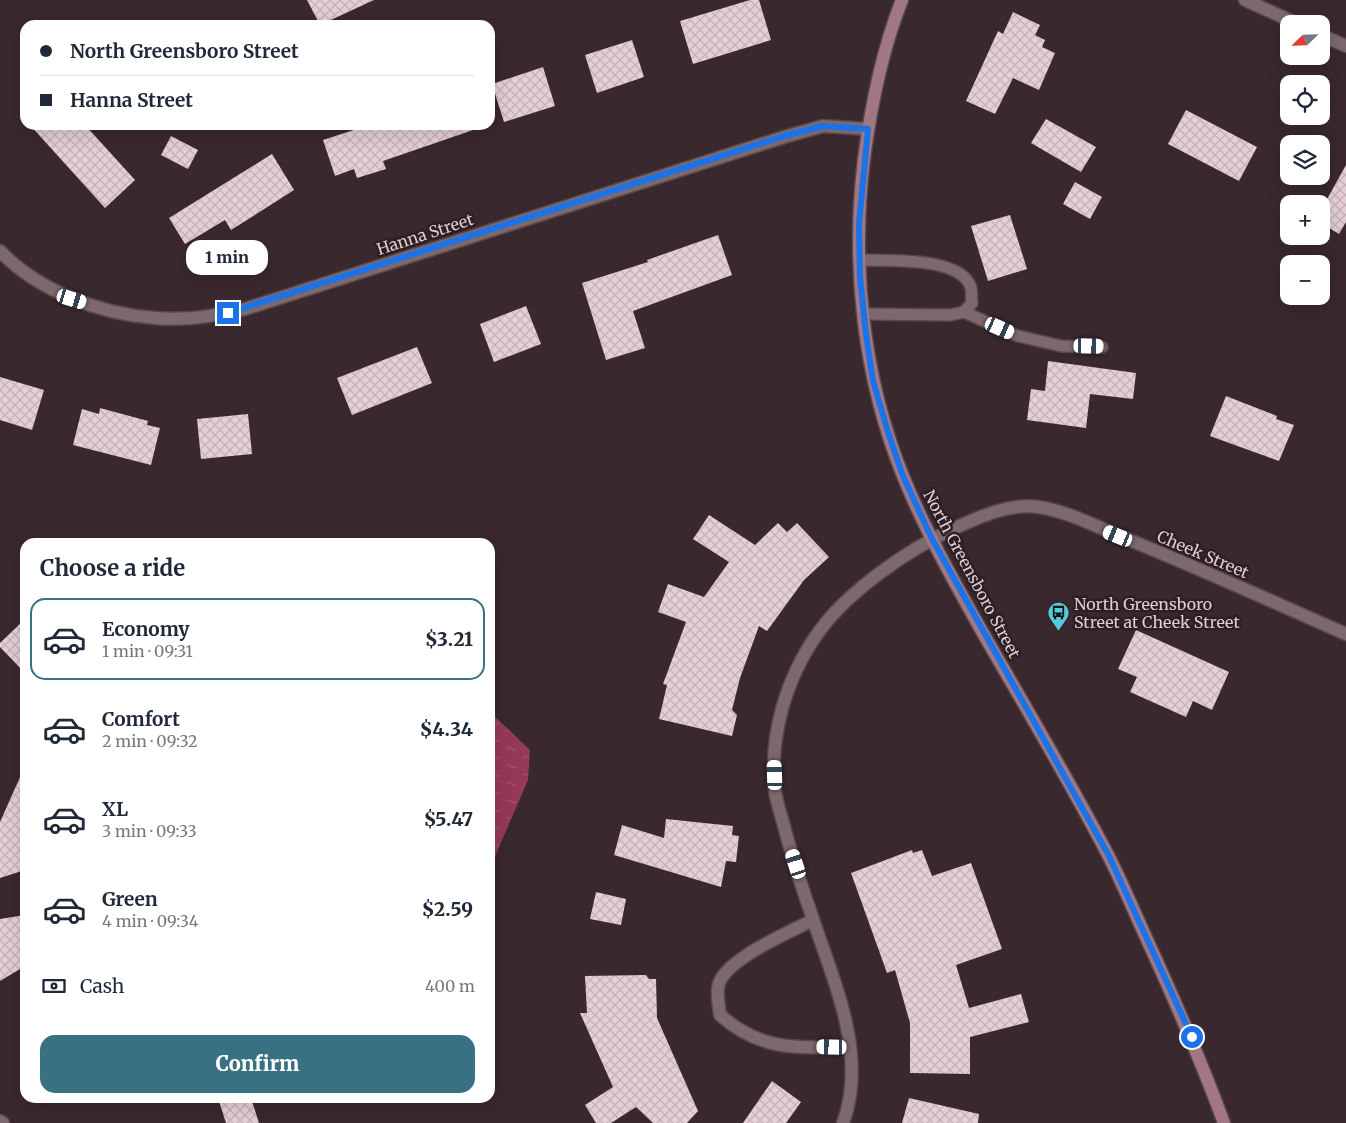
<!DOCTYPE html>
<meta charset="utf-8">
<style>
body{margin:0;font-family:Merriweather,serif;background:#f2f2f3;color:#1f2937;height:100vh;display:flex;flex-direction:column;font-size:19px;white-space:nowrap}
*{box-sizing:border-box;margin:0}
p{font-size:16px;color:#747a83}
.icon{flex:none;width:28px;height:28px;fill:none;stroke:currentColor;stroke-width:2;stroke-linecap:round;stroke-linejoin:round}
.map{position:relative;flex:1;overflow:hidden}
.drawer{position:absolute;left:20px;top:538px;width:475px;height:565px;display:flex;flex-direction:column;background:#fff;border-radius:15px;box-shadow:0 5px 20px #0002}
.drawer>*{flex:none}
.hud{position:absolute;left:20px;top:20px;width:475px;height:110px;border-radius:15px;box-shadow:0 5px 20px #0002;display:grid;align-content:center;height:110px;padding:0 20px;background:#fff}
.needle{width:32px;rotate:247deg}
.controls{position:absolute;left:1280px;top:15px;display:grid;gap:10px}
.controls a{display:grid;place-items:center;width:50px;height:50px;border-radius:10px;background:#fff;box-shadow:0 5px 20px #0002;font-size:25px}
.end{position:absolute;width:22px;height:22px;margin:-11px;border:6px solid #1a73e8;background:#fff;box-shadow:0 0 0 2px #fff}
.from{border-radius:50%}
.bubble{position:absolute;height:35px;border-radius:15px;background:#fff;box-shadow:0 5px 20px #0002;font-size:16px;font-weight:800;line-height:35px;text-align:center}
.car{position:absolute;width:15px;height:30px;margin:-15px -8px;border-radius:6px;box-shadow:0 0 4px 1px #0007;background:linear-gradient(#fff 24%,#345 0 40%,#fff 0 76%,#345 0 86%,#fff 0)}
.hud b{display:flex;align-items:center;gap:18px;height:48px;font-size:19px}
.hud b+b{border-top:1px solid #e0e1e3}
.hud i{width:12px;height:12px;background:#1f2937}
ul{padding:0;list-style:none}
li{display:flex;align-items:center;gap:15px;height:82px;margin:0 10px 8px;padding:0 10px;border:2px solid transparent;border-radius:15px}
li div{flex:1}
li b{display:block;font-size:19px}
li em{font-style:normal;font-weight:800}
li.selected{border-color:#377182}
li>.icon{width:45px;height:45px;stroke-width:1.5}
h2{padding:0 20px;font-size:22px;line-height:60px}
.pay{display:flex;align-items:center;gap:12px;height:55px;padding:0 20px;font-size:19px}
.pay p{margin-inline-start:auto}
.button{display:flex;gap:10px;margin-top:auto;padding:10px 20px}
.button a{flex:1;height:58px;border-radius:15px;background:#377182;color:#fff;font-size:20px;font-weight:800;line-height:58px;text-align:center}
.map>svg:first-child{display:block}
.water{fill:url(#water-ripples)}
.building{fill:url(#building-cross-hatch)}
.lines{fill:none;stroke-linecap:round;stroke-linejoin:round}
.service-casing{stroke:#54464a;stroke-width:14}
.minor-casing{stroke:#54464a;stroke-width:15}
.secondary-casing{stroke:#54464a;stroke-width:15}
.service{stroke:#7c686d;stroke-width:11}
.minor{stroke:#7c686d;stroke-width:12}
.secondary{stroke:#a27683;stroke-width:12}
.route{stroke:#1a73e8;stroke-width:6}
.labels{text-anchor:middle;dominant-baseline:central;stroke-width:5;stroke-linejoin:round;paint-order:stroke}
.street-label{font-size:16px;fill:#dacfd2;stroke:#2f1f23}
.poi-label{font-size:16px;fill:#dacfd2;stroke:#2f1f23;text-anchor:start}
</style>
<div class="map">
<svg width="1346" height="1123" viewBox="0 0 1346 1123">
<defs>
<pattern id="water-ripples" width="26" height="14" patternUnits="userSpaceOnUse" patternTransform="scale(1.25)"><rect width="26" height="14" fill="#95385a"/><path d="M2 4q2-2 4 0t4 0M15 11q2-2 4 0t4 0" fill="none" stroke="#a35471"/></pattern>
<pattern id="building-cross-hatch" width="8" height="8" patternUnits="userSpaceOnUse" patternTransform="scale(1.25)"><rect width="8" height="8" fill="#e5cfd4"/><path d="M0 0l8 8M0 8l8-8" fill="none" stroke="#c4b2b6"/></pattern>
</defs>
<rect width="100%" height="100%" fill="#39282d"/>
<polygon class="water" points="490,712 530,750 528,780 490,868"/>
<g class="building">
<polygon points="307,0 374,0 320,25"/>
<polygon points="750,0 759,0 771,40 693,64 680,21"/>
<polygon points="1013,12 1040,25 1035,35 1045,40 1042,47 1055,53 1039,90 1013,78 995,114 966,101 998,31 1003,34"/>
<polygon points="632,40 644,77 597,93 585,55"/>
<polygon points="543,67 555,106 504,122 492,84"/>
<polygon points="1186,110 1257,147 1239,181 1168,144"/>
<polygon points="1046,119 1096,147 1081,172 1031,143"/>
<polygon points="30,125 85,125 135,180 105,208"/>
<polygon points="369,125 476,125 476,129 383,161 386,169 357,178 354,169 335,176 323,140"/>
<polygon points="171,136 198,150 188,169 161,155"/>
<polygon points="272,154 294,190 231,230 225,220 185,244 169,218"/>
<polygon points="1346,165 1346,222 1339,234 1321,223 1321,210"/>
<polygon points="1075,182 1102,197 1090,219 1063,204"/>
<polygon points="1010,215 1027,269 988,281 971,226"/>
<polygon points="718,235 732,275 633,311 645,348 606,360 582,283 648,262 647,260"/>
<polygon points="526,306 541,344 494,362 480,324"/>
<polygon points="417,347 432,383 352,415 337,378"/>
<polygon points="1048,361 1136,373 1133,399 1090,394 1086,428 1027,420 1031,389 1045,391"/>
<polygon points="0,377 44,390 32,430 0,420"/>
<polygon points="1226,396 1277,416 1276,419 1294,425 1279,461 1210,436"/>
<polygon points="100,408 148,421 147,425 160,428 151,465 73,445 82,409 99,414"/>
<polygon points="248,414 252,454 201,459 197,419"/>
<polygon points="709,515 755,545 778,523 787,532 797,523 829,557 804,580 767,631 759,626 740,678 732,710 737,715 732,736 659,719 667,685 663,684 686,622 658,612 668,584 704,597 729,562 693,539"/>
<polygon points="25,619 25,673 0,647 0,643"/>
<polygon points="1136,630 1229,672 1212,710 1193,701 1186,717 1130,692 1137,677 1118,669"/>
<polygon points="25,766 25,870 0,878 0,822"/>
<polygon points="666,819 733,826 732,835 739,836 736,862 726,861 721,887 614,855 622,825 664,838"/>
<polygon points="912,850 913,853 922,850 932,876 971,863 1002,949 956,965 969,1008 1021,994 1029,1022 970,1037 970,1074 910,1073 910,1023 895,970 887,973 851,873"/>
<polygon points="596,892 626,899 621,925 590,919"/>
<polygon points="25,915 25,966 0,981 0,919"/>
<polygon points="646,975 649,979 656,979 657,1018 698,1111 687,1123 653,1123 636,1107 611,1123 596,1123 585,1105 613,1087 580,1013 587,1013 585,976"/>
<polygon points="772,1081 801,1102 786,1123 743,1123"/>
<polygon points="218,1098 251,1098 259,1123 226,1123"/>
<polygon points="909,1098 979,1114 978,1123 902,1123"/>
</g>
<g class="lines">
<defs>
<g id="service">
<path d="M860,260C887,261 962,256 971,288C972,292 971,299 972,303L964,312L950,315L864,314"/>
<polyline points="964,312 1018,336 1061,346 1102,347"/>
</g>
<g id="minor">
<polyline points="1245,0 1298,24"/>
<polyline points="1321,35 1346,46"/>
<path d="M0,251C38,291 100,314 155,318C185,321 216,316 245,309L784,137L823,126L868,129"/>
<path d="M813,920C790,932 720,961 718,988C717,996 719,1006 720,1015C762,1052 796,1047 849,1047"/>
<polyline points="0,1121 3,1123"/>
<path d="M843,1123C868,1055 834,983 813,919C803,891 794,862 786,834C783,820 777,805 775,791C769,736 786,678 818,633C847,592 907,550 953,529C979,517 1009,503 1038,507C1068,511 1099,528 1127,539C1201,569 1273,602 1346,634"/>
</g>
<path id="secondary" d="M902,0C882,50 871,106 864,159C851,265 863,377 903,476C924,528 952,578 980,628C1023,703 1068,778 1108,855C1121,880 1132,907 1144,933C1173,996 1200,1058 1224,1123"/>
</defs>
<use href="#service" class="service-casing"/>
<use href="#minor" class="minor-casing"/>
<use href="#secondary" class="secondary-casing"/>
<use href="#service" class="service"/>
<use href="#minor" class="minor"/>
<use href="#secondary" class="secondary"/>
</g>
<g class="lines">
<polyline class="route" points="228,313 784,136 823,126 868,129 859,224 860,277 866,334 873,381 888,432 903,476 932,539 1109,856 1192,1037"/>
</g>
<defs>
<symbol id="bus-pin" viewBox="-11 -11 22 30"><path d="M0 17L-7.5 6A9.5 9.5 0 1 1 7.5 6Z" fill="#54cade" stroke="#2f1f23"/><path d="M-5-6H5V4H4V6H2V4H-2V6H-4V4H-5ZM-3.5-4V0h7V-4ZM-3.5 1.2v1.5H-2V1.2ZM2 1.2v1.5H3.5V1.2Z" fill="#111"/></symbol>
</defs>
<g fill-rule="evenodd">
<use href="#bus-pin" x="1046" y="600" width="25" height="34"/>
</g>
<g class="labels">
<g class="street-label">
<text transform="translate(425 234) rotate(-18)">Hanna Street</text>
<text transform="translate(1203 554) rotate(23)">Cheek Street</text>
<text transform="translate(972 574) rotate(62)">North Greensboro Street</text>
</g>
<g class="poi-label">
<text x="1074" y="604">North Greensboro<tspan x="1074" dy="18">Street at Cheek Street</tspan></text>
</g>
</g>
</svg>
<div class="controls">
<a><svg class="needle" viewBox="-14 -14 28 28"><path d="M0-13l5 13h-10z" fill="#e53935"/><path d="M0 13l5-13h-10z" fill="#747a83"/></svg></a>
<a><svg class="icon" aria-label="locate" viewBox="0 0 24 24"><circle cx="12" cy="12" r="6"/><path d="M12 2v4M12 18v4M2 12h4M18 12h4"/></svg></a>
<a><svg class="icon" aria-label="layers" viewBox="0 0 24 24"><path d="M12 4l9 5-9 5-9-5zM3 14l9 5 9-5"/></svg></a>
<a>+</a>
<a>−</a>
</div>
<i class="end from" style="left:1192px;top:1037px"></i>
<i class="end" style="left:228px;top:313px"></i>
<div class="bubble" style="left:186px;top:240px;width:82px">1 min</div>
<i class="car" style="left:72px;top:299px;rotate:107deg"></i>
<i class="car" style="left:1000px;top:328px;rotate:114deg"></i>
<i class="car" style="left:1089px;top:346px;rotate:91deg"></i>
<i class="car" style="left:1118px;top:536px;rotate:292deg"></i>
<i class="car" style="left:775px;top:775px;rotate:358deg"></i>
<i class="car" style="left:796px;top:864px;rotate:342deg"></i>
<i class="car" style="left:832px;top:1047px;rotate:271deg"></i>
<div class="hud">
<b><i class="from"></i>North Greensboro Street</b>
<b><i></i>Hanna Street</b>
</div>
<section class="drawer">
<h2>Choose a ride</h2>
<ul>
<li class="selected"><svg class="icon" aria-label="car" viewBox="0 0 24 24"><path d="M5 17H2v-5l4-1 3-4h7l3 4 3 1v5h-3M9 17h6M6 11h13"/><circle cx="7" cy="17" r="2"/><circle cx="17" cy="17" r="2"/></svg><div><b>Economy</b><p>1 min · 09:31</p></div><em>$3.21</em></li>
<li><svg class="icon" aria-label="car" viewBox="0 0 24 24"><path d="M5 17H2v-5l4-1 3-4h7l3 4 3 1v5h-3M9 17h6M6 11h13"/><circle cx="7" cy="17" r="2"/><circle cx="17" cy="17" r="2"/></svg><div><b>Comfort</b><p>2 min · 09:32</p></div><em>$4.34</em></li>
<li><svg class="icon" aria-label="car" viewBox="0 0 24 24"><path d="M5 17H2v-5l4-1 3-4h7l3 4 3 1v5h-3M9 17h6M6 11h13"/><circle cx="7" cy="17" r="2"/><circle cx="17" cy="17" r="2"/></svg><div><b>XL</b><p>3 min · 09:33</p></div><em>$5.47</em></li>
<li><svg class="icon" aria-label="car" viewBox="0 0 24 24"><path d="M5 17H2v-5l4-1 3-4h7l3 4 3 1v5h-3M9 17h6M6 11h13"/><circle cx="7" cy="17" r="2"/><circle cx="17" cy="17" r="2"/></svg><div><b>Green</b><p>4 min · 09:34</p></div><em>$2.59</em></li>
</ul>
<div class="pay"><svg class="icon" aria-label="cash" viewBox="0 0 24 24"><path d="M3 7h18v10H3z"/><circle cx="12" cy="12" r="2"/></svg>Cash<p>400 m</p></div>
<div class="button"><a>Confirm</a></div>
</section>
</div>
